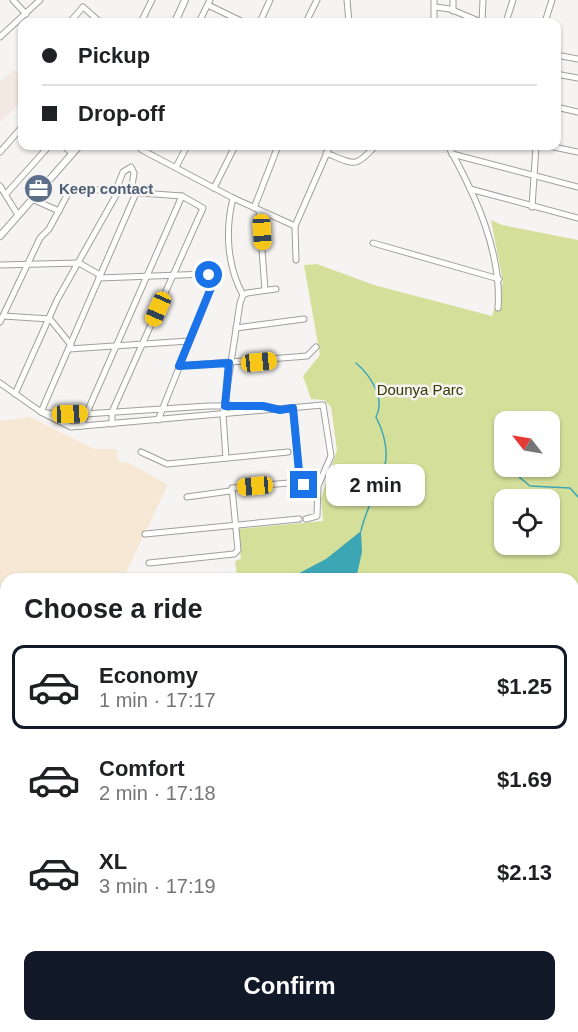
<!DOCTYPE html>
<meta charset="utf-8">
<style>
body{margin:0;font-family:Helvetica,sans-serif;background:#f6f6f6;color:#202124;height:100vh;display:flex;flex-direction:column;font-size:22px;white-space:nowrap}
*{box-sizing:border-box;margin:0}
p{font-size:20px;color:#757577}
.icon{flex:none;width:33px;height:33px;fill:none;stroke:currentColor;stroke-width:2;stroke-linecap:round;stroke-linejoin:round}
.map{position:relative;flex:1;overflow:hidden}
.details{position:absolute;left:0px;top:573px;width:579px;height:459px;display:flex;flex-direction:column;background:#fff;border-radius:18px 18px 0 0;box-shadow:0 2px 4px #0004}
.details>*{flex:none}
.guide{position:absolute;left:18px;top:18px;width:543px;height:132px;border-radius:12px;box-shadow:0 2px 4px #0004;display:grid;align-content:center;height:132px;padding:0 24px;background:#fff}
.needle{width:39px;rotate:301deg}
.buttons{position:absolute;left:494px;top:411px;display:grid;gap:12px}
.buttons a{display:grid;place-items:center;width:66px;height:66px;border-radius:12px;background:#fff;box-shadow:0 2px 4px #0004;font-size:30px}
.end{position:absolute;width:27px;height:27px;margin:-14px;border:8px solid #1a73e8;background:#fff;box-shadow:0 0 0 3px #fff}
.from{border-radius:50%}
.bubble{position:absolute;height:42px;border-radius:12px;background:#fff;box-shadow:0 2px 4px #0004;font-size:20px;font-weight:700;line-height:42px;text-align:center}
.car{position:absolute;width:18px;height:36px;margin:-18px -9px;border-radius:8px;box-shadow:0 0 4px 2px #0007;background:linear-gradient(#f5c518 24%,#345 0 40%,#f5c518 0 76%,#345 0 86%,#f5c518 0)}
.guide b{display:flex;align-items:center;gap:21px;height:57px;font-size:22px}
.guide b+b{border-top:2px solid #e0e0e0}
.guide i{width:15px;height:15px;background:#202124}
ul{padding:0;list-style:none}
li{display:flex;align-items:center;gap:18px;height:84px;margin:0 12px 9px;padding:0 12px;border:3px solid transparent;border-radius:12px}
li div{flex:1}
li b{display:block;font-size:22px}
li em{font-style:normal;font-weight:700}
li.on{border-color:#111827}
li>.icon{width:54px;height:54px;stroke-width:1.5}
h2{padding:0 24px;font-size:27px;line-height:72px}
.cta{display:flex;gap:12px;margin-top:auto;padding:12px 24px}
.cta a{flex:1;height:69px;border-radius:12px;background:#111827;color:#fff;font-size:24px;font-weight:700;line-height:69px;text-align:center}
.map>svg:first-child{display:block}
.commercial{fill:#f6e8d5}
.built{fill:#f3e9e2}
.green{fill:#d4df9a;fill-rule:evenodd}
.water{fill:#3da6b5}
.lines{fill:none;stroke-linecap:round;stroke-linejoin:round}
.stream{stroke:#3da6b5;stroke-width:1.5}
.minor-casing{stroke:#a19f9d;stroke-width:7}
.major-casing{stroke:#a19f9d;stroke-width:8}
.highway-casing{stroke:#a19f9d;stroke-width:9}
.minor{stroke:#fff;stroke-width:5}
.major{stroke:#fff;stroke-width:6}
.highway{stroke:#fff;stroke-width:8}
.route{stroke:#1a73e8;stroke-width:8}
.labels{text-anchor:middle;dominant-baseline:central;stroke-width:5;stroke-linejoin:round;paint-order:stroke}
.service-label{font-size:15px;font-weight:bold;fill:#4e5e75;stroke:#f6f4f2;text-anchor:start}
.park-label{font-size:15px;fill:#343a00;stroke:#f6f4f2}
</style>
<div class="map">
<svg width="578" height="1032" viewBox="0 0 578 1032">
<rect width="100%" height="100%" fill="#f6f4f2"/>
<polygon class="commercial" points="30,417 94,449 117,449 118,462 129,463 168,485 123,579 6,579 6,771 0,767 0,421"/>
<polygon class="built" points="14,70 22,78 22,102 0,122 0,81"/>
<path class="green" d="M491,220L502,225L578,240V1032H0V831L6,819V1026H573V579H209L237,575L235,561L241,559L238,529L323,521L321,498L337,450L331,407L324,400L311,399L303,376L320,355L304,265L317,264L374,285L492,316L503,282ZM504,422H549V466H504ZM504,500H549V544H504Z"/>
<polygon class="water" points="361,531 362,552 356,579 288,579 326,559"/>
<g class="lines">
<g class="stream">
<path d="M356,363C370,375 386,398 376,417C402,468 371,486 361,531"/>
<polyline points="507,467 530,486 570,488 578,497"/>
<polyline points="573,605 578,596"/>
<polyline points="17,1032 18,1026"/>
<polyline points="472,1032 472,1026"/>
</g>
<defs>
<g id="minor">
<polyline points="13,0 26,14"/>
<polyline points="347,0 349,22"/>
<polyline points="453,0 453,11"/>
<polyline points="208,5 243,22"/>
<polyline points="435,7 450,9 481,22"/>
<polyline points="70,22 83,7 100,22"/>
<polyline points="141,22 152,0"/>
<polyline points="199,22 210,0"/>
<polyline points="260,22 270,0"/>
<polyline points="306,22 317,0"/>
<polyline points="434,22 434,0"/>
<polyline points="482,22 483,0"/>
<polyline points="506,22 513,0"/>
<polyline points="545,22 552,0"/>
<polyline points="0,37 40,0"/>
<polyline points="556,55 578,59"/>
<polyline points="556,74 578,78"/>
<polyline points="556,107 578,112"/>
<polyline points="64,146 72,153"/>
<polyline points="138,146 142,150 233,198 295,226"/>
<path d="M448,146C475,194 502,252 498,308"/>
<polyline points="549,146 578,152"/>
<polyline points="0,152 22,127"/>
<path d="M326,153C354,164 355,169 375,146"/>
<polyline points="452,154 578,187"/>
<polyline points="176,167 187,146"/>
<polyline points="0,186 18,215"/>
<polyline points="214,188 235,146"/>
<polyline points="470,189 578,218"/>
<polyline points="116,190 123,172 131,167 134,173 131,192"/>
<polyline points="136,193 41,412 55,414 85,414 208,406 263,406 280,410"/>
<polyline points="6,194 49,146"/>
<path d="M233,198C225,230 227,266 243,295"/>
<polyline points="32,199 59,211"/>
<polyline points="532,207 536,146"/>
<polyline points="254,208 278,146"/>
<polyline points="259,210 265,290"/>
<polyline points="373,243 499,279"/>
<polyline points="296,260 295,226 330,146"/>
<polyline points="0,265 79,263 100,275"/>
<polyline points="99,278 207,274 212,277 213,283 158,420"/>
<polyline points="3,316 50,319 71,345"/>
<polyline points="0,322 40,238 49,229 71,188 182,196 203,208 112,412 112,424"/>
<polyline points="236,328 304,319"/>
<polyline points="69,349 189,341"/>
<polyline points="179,366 307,356 316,347"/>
<polyline points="0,383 41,412 71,427 323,405 331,456 318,486 317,516 306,519"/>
<polyline points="15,394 57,300 119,190"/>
<polyline points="81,426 182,196"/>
<polyline points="141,452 167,464 288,452"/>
<polyline points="226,458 223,415 240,303 243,295 247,293 276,289"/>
<polyline points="300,482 306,486 318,486"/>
<polyline points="187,497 230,491"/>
<polyline points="145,534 299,519"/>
<polyline points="149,563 234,554 238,550 232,488 300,482 293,409"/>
</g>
<g id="major">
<polyline points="175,22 185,0"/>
<polyline points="0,236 79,146"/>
</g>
<g id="highway">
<polyline points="573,662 578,653"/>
<polyline points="573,687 578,679"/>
<polyline points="331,1032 335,1026"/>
<polyline points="351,1032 355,1026"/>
</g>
</defs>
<use href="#minor" class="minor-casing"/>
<use href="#major" class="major-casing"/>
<use href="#highway" class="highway-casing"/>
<use href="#minor" class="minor"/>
<use href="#major" class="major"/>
<use href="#highway" class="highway"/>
</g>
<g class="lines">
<polyline class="route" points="209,275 213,283 179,366 229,363 225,406 263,406 280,410 293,408 300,482 304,485"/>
</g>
<defs>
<symbol id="office-disc" viewBox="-11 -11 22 22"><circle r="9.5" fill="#5c6f8a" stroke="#f6f4f2"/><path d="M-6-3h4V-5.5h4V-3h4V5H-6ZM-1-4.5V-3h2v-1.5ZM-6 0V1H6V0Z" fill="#fff"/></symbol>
</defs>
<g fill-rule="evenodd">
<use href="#office-disc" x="22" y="172" width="33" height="33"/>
</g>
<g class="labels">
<g class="service-label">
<text x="59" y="188">Keep contact</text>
</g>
<g class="park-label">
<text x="420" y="389">Dounya Parc</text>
</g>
</g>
</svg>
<div class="buttons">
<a><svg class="needle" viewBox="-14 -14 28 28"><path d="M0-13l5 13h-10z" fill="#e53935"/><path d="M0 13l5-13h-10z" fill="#757577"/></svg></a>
<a><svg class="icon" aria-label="locate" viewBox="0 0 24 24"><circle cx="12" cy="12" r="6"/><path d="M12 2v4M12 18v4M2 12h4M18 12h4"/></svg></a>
</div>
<i class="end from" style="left:209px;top:275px"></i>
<i class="end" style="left:304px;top:485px"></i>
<div class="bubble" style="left:326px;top:464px;width:99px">2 min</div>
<i class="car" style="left:262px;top:232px;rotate:177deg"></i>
<i class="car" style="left:158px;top:309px;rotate:204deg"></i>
<i class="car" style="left:259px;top:362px;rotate:84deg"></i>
<i class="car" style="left:70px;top:414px;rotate:88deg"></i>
<i class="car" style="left:255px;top:486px;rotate:265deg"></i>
<div class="guide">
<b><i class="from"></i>Pickup</b>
<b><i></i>Drop-off</b>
</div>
<section class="details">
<h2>Choose a ride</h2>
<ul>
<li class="on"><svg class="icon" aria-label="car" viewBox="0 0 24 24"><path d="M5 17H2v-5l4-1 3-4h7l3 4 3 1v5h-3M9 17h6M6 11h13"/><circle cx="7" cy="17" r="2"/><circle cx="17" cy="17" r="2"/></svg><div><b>Economy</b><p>1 min · 17:17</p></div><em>$1.25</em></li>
<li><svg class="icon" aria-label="car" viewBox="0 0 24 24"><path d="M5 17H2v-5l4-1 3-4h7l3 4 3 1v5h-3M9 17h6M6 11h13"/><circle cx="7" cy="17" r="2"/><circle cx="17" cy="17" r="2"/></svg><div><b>Comfort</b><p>2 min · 17:18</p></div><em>$1.69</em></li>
<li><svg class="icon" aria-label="car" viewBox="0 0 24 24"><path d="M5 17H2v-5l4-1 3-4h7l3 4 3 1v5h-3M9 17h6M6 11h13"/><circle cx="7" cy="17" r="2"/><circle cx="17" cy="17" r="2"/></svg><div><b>XL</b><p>3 min · 17:19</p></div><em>$2.13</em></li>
</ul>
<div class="cta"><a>Confirm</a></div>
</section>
</div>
